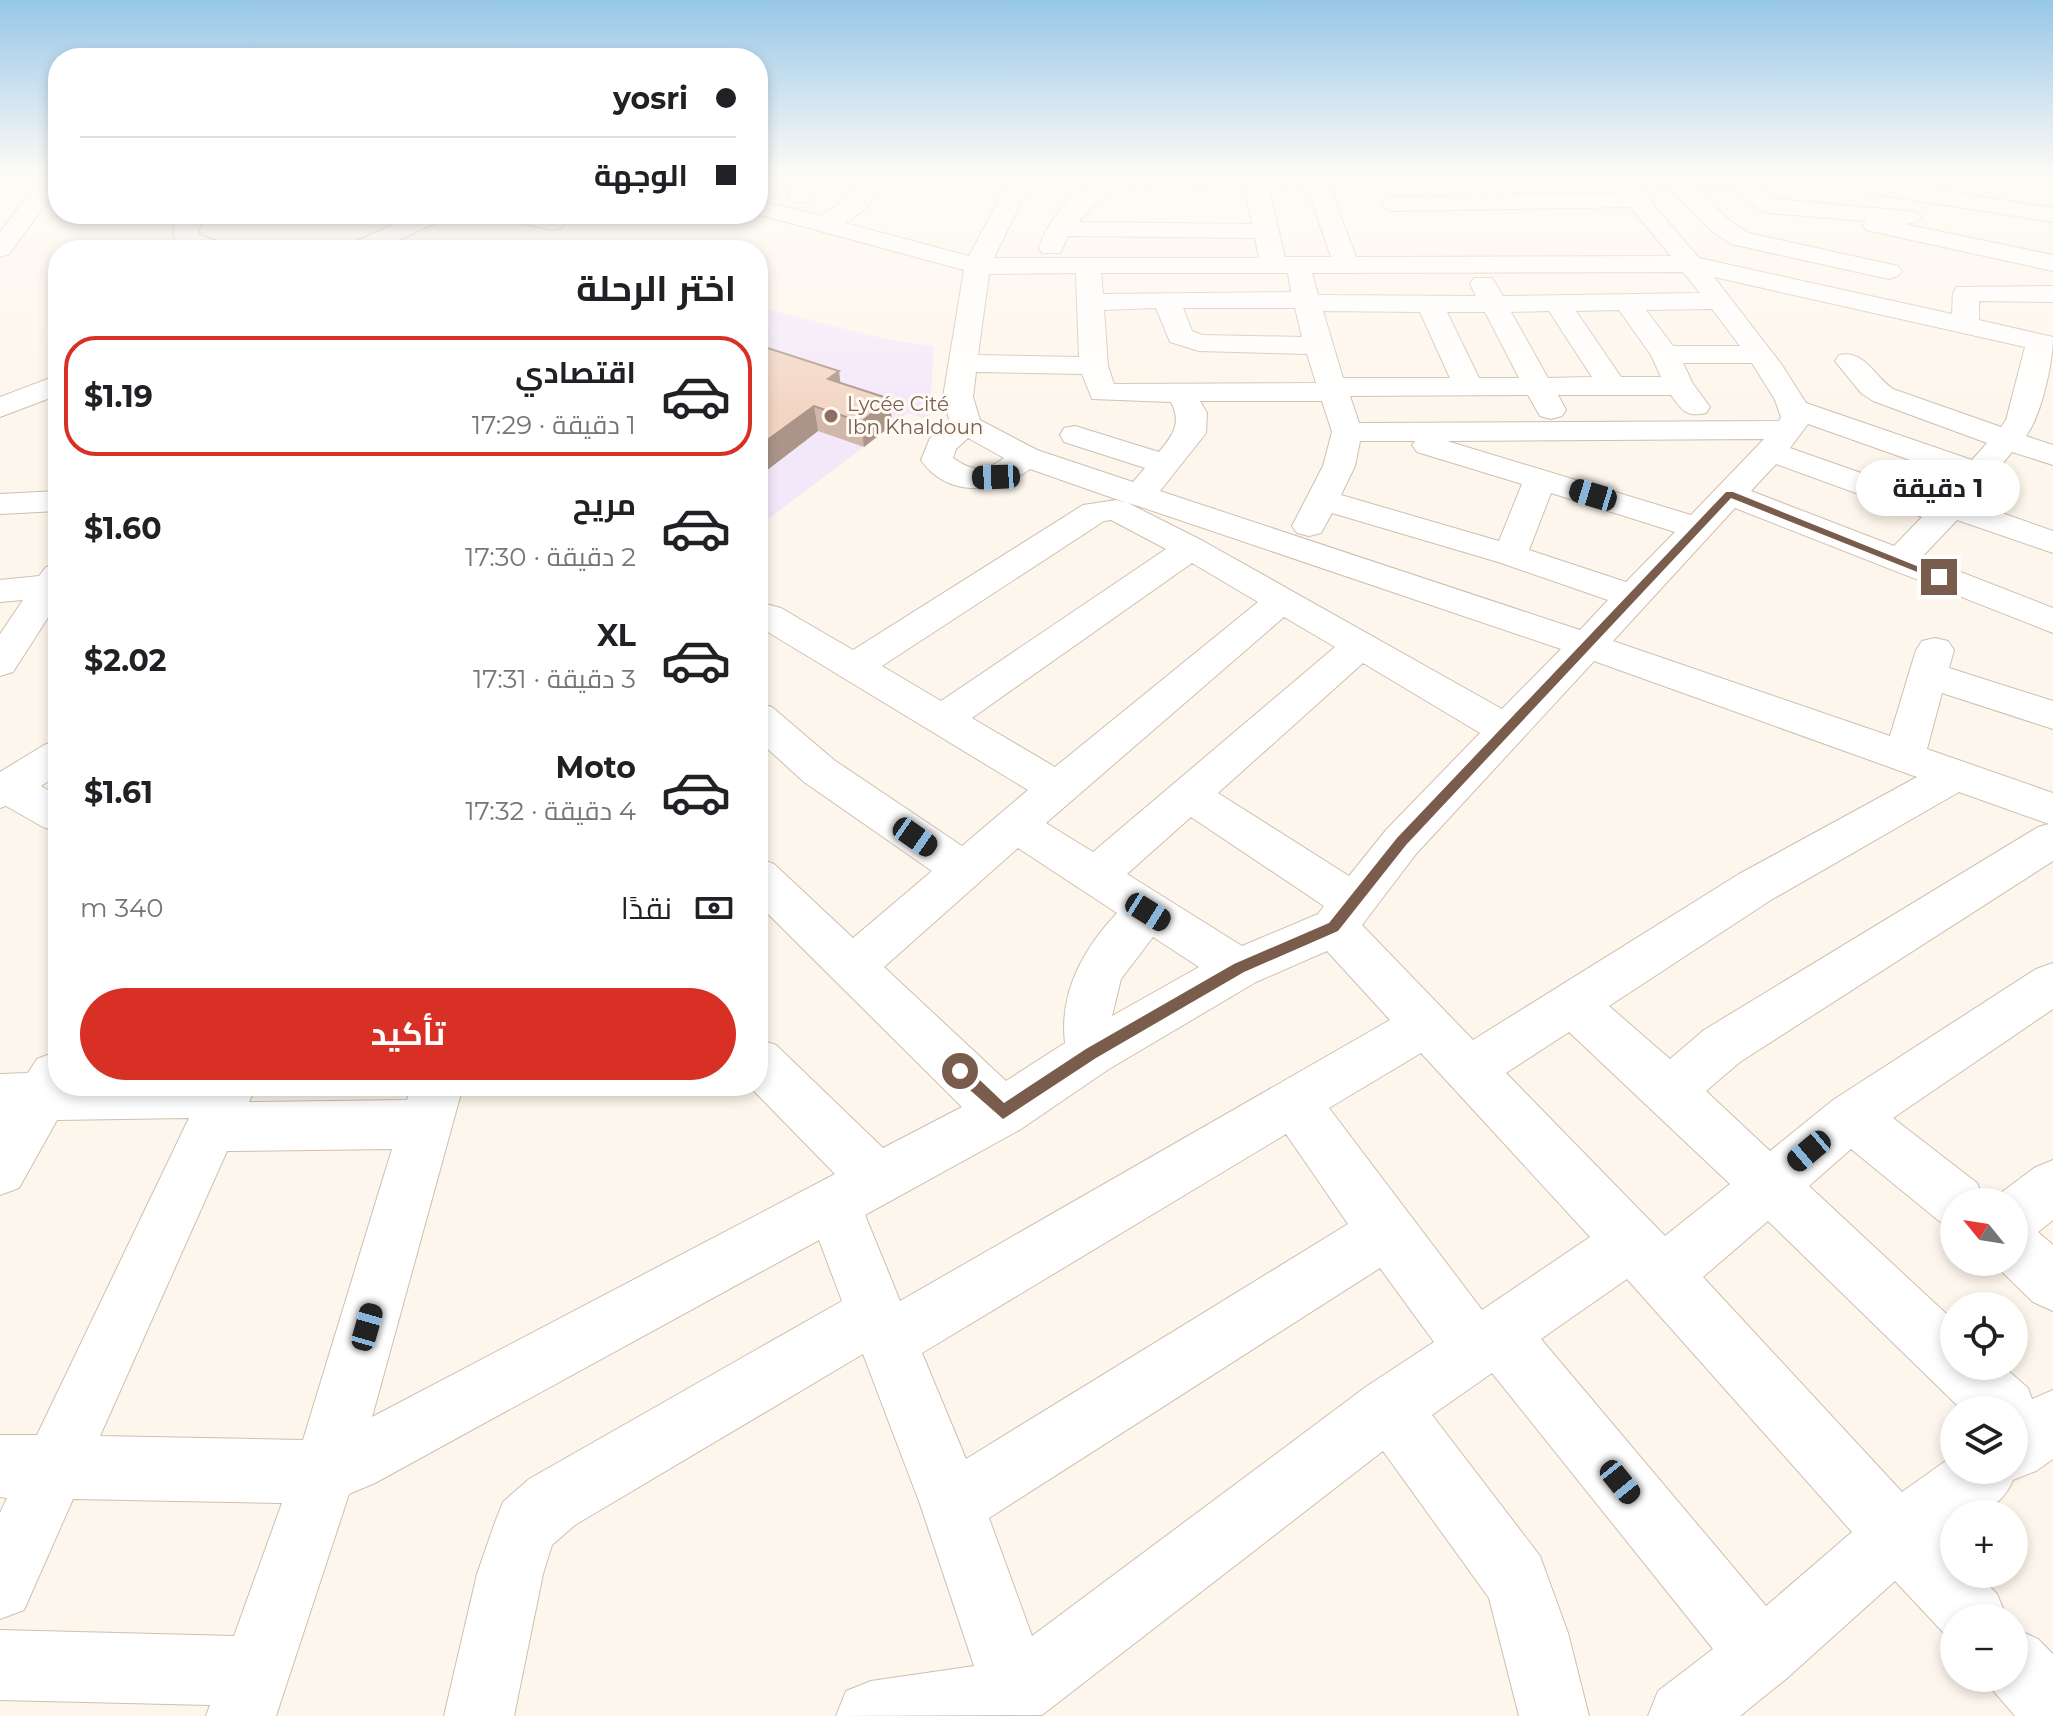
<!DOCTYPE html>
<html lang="ar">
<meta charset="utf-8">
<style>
body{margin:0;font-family:Montserrat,Cairo,sans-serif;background:#f6f6f6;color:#202124;direction:rtl;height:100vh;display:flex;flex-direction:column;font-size:30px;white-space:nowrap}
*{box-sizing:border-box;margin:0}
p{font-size:26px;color:#757577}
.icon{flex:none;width:44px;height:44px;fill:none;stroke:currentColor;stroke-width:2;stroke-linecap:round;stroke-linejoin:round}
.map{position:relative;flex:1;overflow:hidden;direction:ltr}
.sheet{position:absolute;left:48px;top:240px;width:720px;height:856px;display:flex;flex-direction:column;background:#fff;border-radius:32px;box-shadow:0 4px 12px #0003;direction:rtl}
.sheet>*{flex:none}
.hud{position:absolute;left:48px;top:48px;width:720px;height:176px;border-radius:32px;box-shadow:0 4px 12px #0003;direction:rtl;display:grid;align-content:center;height:176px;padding:0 32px;background:#fff}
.needle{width:52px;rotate:300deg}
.controls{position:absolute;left:1940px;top:1188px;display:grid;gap:16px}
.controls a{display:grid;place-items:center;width:88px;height:88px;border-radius:50%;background:#fff;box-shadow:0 4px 12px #0003;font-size:40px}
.end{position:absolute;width:36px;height:36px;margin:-18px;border:10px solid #7a5c4d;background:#fff;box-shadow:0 0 0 4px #fff}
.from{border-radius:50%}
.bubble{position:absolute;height:56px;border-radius:28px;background:#fff;box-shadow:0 4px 12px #0003;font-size:26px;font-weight:700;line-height:56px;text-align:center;direction:rtl}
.car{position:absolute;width:24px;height:48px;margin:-24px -12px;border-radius:10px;box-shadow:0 0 6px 2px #0007;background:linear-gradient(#222 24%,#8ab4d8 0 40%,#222 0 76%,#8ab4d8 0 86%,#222 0)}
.hud b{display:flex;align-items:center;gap:28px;height:76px;font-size:30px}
.hud b+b{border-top:2px solid #e0e0e0}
.hud i{width:20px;height:20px;background:#202124}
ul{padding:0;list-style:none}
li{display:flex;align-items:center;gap:24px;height:120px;margin:0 16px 12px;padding:0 16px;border:4px solid transparent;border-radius:32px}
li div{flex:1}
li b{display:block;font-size:30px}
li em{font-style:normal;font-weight:700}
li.active{border-color:#d93025}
li>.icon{width:72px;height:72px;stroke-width:1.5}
h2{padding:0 32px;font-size:36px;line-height:96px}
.pay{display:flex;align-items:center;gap:20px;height:88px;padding:0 32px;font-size:30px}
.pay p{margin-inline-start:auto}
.button{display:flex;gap:16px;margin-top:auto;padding:16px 32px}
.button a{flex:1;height:92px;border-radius:48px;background:#d93025;color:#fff;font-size:32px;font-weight:700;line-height:92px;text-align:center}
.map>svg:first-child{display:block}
.education{fill:#f3e8fa}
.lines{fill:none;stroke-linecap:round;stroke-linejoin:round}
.minor-casing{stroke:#d1beb0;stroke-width:2}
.minor{fill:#fff;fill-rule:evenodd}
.wall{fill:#d1b7a8}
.shaded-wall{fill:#aa9588}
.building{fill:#f3d5c3;stroke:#aa9588;stroke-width:2}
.route{fill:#7a5c4d}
.education-dot{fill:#8d6e63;stroke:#fffaf3;stroke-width:3}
.labels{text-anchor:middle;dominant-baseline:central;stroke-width:6;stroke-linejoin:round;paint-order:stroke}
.far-education-label{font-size:20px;fill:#785e54;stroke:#fffaf3;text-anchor:start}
</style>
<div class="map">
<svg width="2053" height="1716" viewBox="0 0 2053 1716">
<rect width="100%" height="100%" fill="#fdf6ec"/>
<polygon class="education" points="758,307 889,340 934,346 929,420 908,413 758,527"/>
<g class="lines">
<defs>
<g id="minor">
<polygon points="795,175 817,175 808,202 792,202 788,197"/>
<path d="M859,175H881C879,198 864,212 845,223L969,256L1012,175H1034L994,258H1259L1255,238L1068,236L1060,253H1042L1039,248C1049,217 1078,183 1111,175H1325L1356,257L1671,256L1630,207L1394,211L1386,209L1382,204L1386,199L1394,197L1619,193L1604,175H1841L2053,208V222L1819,185H1758L1775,199L1917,212L1921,217L1917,222L1904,224L2053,255V271L1866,230L1863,225L1866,221L1769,213L1761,211L1730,186H1693L1730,221L1748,233L1898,266L1902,271L1898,276L1889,279L1731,244L1712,231L1667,186L1638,187L1699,258L1952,314L1953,293L1957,287L2053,286V302L1979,301V320L2053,337C2053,361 2042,415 2026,436L2053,445V465L2012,452L1971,502L2053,531V553L1957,520L1922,557L2053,608V633L1735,508L1613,641L1890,736L1916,650L1922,641L1935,638L1948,641L1954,650L1949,668L2053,701V729L1942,693L1927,749L2053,793V861L1740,1062L1706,1091L1770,1151L1833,1100L2036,969L2053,963V1009L1893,1118L1977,1183L1985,1202H1954V1227L1939,1221L1851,1149L1809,1186L1954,1321V1366H2003L2028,1388L2032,1399L2053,1390V1459L2036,1471L2013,1480C2002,1507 1981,1514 1954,1514V1533L1946,1539L1954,1548V1574H1978L1997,1594L2007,1618H1954V1644L1895,1581L1786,1679L1740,1716H1648L1658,1691L1713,1649L1492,1373L1432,1415L1540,1556L1568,1633L1589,1716H1519L1489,1598L1383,1451L1042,1715L836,1716L846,1691L871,1681L974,1666L920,1504L863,1354L575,1525L552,1545L543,1574L514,1716H444L477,1574L494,1525L503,1502L529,1479L842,1301L819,1240L375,1483L349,1494L276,1716H206L210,1705L0,1700V1630L234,1636L282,1503L73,1499L24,1610L0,1619V1513L7,1498L0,1497V1435H37L189,1118L57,1120L19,1188L0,1195V1074L28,1073L37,1059L55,1052L58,1053V1086H256L249,1102L407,1100L411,1086H463L372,1417L835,1174L749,1086H758V1039L776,1045L883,1148L962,1107L758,904V858L774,864L853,938L932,871L804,782L758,740V703L772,707L834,760L962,846L1028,790L758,626V602L781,608L853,650L1083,505L1116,500L1127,503L1030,469C997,494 947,498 921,460L930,438L950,423L943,397L964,270L757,214L758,200L821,216L852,195ZM1141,185L1245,186L1252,224L1078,222L1106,192ZM1268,186L1307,187L1331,257H1285ZM1683,272L1700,293L1503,296L1492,278H1474L1470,284L1476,296L1318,295L1312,273ZM1076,273L1079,357L978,355L989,274ZM1101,273H1288L1291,292L1103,294ZM1714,277L2025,347L2006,420L2001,427L1893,389C1874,376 1864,349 1839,355L1835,361L1861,393L1873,401L1987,443L1972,460L1806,403L1782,365ZM1156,308L1170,342L1199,351L1307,354L1316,383L1114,384L1108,366L1104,310ZM1183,308H1295L1302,337L1202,335L1192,331ZM1712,309L1740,346H1673L1646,310ZM1619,310L1651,355L1661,377H1621L1576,311ZM1323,311L1420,312L1450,378H1343ZM1549,311L1592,377L1548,378L1511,312ZM1447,312H1485L1519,378H1479ZM1683,363H1752L1775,400L1781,417L1779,421L1359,423L1350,396L1528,395L1540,416L1551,419L1562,416L1566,410L1558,395H1671C1681,409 1686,418 1706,413L1710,407L1693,384ZM976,372L1082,374L1092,399L1171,402C1182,423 1173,435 1159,452L1075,426L1064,428L1060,435L1064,442L1145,468L1133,482L1037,450L980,420L973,397ZM1200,401H1322L1332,432L1323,466L1292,526L1297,533L1309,536L1321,533L1332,513L1498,562L1608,600L1580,630L1160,491L1206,433L1207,413ZM1808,424L1958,477L1938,500L1790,448ZM968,438L1004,458C985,472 973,472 953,458L956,449ZM1764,439L1691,515L1447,441ZM1360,441H1415L1412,445L1417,452L1522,484L1499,541L1341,495L1355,466ZM1776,464L1922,517L1894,546L1751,491ZM1551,493L1675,532L1626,582L1529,550ZM1128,503L1138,506L1561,649L1502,709L1203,541ZM1111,520L1166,549L941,701L882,666L1104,521ZM1192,563L1258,602L1055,767L972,718ZM1284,617L1335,647L1093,852L1046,823ZM1594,661L1917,777L1739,874L1473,1040L1362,925L1416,854ZM1363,663L1480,733L1386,830L1349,876L1218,793ZM1959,792L2049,824L2038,827L1704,1030L1670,1059L1609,1006L1771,900ZM1191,817L1324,906L1318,914L1242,946L1127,874ZM1018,848L1117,913C1083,949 1059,993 1065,1043L1006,1081L884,967ZM1153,937L1199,967L1112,1016L1121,979ZM1327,951L1390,1020L900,1301L865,1215L1021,1129L1109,1069L1256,982ZM1569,1032L1730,1184L1665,1236L1506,1073ZM1421,1053L1590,1237L1482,1310L1329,1108ZM1286,1134L1348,1224L966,1459L922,1353ZM392,1149L303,1440L100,1436L227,1151ZM1768,1221L1962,1410H2014V1470H1954V1455L1902,1492L1703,1277ZM1380,1268L1434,1342L1367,1386L1032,1636L989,1518ZM1627,1279L1852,1532L1766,1606L1541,1339Z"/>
<polygon points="45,182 53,184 57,189 9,254 0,257 0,232 37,184"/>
<path d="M179,214H203L198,234L227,245L231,250C203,250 158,256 179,214Z"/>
<polygon points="416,214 448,214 444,219 377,250 344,250 348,245"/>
<polygon points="500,214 544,214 561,218 564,223 561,228 552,230 504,219"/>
<polygon points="58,375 58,395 0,417 0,397"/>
<polygon points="58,491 58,511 0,514 0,494"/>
<polygon points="58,564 58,602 13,672 0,676 0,634 23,600 0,602 0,580 39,576 46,567"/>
<polygon points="58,740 58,775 41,786 58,796 58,832 43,827 6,806 0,808 0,772 44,745"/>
<polygon points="2053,1160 2053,1220 2038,1232 2053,1245 2053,1311 2033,1302 1992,1262 2014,1262 2014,1202 1993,1202 1994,1198 2034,1168"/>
<polygon points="2014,1628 2038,1639 2053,1654 2053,1716 2015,1716 1990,1687 1986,1678 2014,1678"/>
</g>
</defs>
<use href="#minor" class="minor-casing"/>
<use href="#minor" class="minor"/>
</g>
<polygon class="wall" points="758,345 840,383 890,399 892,425 864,447 818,431 758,477"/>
<g class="shaded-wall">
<polygon points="839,371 842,396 828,379"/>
<polygon points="890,399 892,425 864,447 861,422"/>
<polygon points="814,406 818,431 758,477 758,447"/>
</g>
<polygon class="building" points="758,345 839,371 828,379 890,399 861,422 814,406 758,447"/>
<linearGradient id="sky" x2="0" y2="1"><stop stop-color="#97c7e8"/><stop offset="0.42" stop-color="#fefbf6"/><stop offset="1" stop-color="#fefbf6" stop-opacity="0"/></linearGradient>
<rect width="2053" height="415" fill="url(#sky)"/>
<polygon class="route" points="1726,492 1733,492 1944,577 1935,579 1731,498 1406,845 1338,931 1244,972 1096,1058 1003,1119 954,1076 954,1066 965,1066 1004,1103 1086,1049 1234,964 1329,923 1397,838"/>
<circle class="education-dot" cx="831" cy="416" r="8"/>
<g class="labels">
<g class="far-education-label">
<text x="847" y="404">Lycée Cité<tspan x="847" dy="23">Ibn Khaldoun</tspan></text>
</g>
</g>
</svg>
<div class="controls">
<a><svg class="needle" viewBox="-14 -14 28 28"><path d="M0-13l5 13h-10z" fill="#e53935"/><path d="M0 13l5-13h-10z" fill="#757577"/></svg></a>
<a><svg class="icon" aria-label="locate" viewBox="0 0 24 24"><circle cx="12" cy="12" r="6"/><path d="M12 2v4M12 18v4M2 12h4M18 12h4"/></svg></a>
<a><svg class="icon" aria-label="layers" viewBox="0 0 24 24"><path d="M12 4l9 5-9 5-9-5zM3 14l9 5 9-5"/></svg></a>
<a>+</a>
<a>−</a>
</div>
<i class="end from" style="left:960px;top:1071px"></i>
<i class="end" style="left:1939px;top:577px"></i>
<div class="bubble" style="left:1856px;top:460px;width:164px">1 دقيقة</div>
<i class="car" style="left:996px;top:477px;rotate:268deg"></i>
<i class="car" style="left:1593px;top:495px;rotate:287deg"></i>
<i class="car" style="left:915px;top:837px;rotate:125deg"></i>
<i class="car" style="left:1148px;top:912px;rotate:122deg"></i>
<i class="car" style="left:1809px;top:1151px;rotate:230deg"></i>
<i class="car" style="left:367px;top:1327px;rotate:16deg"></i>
<i class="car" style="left:1620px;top:1482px;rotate:141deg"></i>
<div class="hud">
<b><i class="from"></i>yosri</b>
<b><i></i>الوجهة</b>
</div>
<section class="sheet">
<h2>اختر الرحلة</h2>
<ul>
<li class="active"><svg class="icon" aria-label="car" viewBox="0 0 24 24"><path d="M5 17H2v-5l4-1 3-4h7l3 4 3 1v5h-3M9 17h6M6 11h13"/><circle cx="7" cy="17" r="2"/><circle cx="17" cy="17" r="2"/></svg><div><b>اقتصادي</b><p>1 دقيقة · 17:29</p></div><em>$1.19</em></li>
<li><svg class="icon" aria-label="car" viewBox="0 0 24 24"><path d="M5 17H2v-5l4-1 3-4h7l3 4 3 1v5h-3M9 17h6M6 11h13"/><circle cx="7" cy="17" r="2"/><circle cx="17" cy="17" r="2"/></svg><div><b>مريح</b><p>2 دقيقة · 17:30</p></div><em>$1.60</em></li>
<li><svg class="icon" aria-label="car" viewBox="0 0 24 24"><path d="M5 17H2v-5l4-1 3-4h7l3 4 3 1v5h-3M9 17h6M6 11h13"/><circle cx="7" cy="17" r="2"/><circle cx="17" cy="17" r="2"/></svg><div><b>XL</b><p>3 دقيقة · 17:31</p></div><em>$2.02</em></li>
<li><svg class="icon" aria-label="car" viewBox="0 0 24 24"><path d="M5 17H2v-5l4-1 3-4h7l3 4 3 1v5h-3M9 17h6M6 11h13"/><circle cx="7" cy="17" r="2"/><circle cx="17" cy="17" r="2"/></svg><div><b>Moto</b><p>4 دقيقة · 17:32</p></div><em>$1.61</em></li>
</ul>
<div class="pay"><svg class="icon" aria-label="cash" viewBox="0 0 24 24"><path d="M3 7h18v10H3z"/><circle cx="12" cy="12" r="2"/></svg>نقدًا<p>340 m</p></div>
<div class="button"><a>تأكيد</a></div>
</section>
</div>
